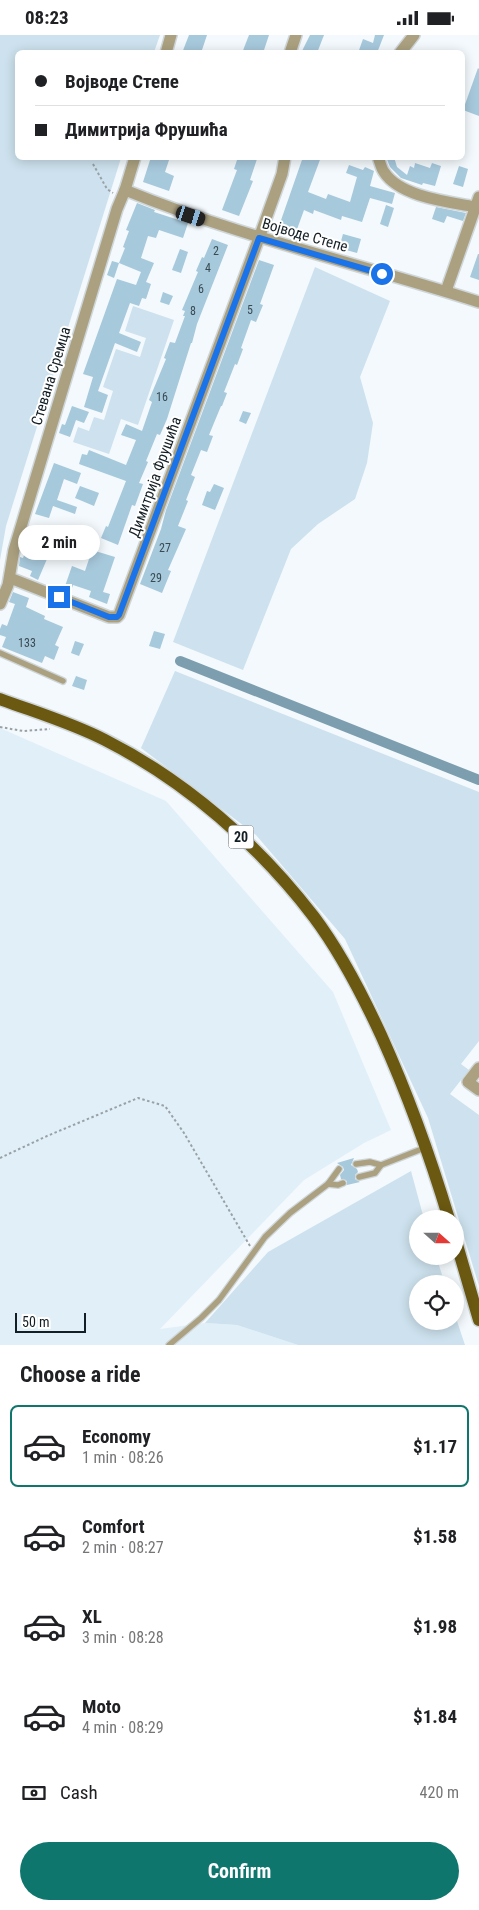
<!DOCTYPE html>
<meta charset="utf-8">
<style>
body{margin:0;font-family:"Roboto Condensed",sans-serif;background:#f6f6f6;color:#202124;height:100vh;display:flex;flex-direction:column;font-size:19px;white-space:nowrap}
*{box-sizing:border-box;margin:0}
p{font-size:16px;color:#757577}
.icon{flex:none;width:28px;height:28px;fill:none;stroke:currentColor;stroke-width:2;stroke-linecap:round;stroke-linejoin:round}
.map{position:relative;height:1310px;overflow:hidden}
.panel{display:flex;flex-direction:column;background:#fff;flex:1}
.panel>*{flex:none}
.hud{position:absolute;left:15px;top:15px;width:450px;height:110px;border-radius:8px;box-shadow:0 2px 12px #0003;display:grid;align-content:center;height:110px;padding:0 20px;background:#fff}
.needle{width:32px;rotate:111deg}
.buttons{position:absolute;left:409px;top:1175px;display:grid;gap:10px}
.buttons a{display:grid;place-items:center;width:55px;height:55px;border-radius:50%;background:#fff;box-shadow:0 2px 12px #0003;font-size:25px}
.scale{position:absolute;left:15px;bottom:12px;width:71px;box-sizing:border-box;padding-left:5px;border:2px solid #141f25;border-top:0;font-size:14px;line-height:18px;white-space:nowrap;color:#141f25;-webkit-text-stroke:4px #fff;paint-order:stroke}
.end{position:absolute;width:22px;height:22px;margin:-11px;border:6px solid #1a73e8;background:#fff;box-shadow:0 0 0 2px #fff}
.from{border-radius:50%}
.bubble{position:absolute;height:35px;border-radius:18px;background:#fff;box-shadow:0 2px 12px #0003;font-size:16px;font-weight:700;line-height:35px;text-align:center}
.car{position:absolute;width:15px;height:30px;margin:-15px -8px;border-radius:6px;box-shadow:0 0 4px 1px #0007;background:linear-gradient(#222 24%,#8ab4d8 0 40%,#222 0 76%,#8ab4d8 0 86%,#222 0)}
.hud b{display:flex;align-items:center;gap:18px;height:48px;font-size:19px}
.hud b+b{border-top:1px solid #e0e0e0}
.hud i{width:12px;height:12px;background:#202124}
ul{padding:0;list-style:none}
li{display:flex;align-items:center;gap:15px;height:82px;margin:0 10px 8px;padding:0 10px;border:2px solid transparent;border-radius:8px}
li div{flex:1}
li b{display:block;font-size:19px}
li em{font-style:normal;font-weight:700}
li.on{border-color:#0f766e}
li>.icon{width:45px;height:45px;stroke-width:1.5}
h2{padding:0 20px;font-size:22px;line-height:60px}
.pay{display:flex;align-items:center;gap:12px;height:55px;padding:0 20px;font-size:19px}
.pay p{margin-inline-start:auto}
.primary-button{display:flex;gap:10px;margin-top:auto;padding:10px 20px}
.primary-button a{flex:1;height:58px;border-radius:30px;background:#0f766e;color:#fff;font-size:20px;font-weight:700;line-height:58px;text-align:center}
.status{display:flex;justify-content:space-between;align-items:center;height:35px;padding:0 25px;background:#fff;direction:ltr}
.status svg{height:14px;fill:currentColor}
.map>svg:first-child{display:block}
.built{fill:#e0eff8}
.green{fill:#cde2ee}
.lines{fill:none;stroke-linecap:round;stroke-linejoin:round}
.canal{stroke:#7d9eaf;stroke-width:10}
.building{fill:#a7c9dc}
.lane-casing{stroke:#cfd6da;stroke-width:8}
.street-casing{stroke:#cfd6da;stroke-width:14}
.primary-casing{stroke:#cfd6da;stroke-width:15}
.path{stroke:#99a1a5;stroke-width:2;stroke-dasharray:2.5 2.5;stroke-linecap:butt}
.lane{stroke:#aba180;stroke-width:5.5}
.street{stroke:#aba180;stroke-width:11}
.primary{stroke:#6b5911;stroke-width:12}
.route{stroke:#1a73e8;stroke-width:6}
.labels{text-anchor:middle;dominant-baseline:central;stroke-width:4;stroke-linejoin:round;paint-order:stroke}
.number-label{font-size:12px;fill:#394a53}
.shield{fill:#fff;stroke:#5a6266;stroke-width:1}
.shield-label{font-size:14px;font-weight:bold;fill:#141f25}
.street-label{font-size:15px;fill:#141f25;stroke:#fff}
</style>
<div class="status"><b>08:23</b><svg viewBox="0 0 49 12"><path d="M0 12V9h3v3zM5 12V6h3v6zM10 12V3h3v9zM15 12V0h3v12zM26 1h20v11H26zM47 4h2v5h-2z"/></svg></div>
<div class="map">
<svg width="479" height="1310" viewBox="0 0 479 1310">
<rect width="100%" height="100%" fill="#f3f9fc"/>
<polygon class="built" points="0,693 166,766 333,957 391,1095 364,1108 304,1145 160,1294 205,1288 237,1290 298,1310 0,1310"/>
<g class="green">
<polygon points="0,0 160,0 154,17 18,18 18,122 121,123 6,491 0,525"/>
<polygon points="315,232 390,266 360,342 373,388 367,428 355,464 318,489 291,514 243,635 173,607"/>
<polygon points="133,271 174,285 138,390 121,384 109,419 73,407 78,392 89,396 94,382 104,385 113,356 103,352 116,314 140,322 146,303 125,296"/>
<polygon points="175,636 479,757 479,1006 461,1029 469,1035 450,1059 479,1080 479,1251 428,1083 345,904 256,800 141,713"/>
<polygon points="411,1136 424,1184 418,1184 418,1221 436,1221 445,1249 418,1249 418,1286 455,1286 455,1280 465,1310 298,1310 237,1290 205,1288 268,1217"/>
</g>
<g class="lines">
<polyline class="canal" points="180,626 479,745"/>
</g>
<g class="building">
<polygon points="189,0 207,0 201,18 182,18"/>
<polygon points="249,0 269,0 263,18 242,18"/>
<polygon points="310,0 324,0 317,18 301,18"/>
<polygon points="375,0 384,0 377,18 358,18 363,4 373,8"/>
<polygon points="478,33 479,34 479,81 463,75"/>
<polygon points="151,122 170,122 165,137 174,141 169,156 143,147"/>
<polygon points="238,122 257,124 250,145 253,146 239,181 222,175 237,135 234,134"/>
<polygon points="303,122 321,122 308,157 326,164 328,159 350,167 357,142 346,138 349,130 363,135 365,132 374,136 370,151 395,158 392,169 370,163 362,187 342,181 341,185 314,175 313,179 304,175 296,197 279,191"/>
<polygon points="386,122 394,122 397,132 407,140 410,131 414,133 415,128 430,133 432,128 441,131 435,151 423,148 422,150 401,143 390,132"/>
<polygon points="459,131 468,134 463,152 453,149"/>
<polygon points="137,168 155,175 154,177 188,188 183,203 159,195 156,203 148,201 141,223 154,228 146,247 151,249 146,264 142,263 139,271 130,268 119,298 141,307 137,317 115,308 98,356 108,360 102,378 84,372 93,342 83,339 117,244 136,250 141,237 119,228 125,213 123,212 129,196 126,195"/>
<polygon points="386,170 394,173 388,192 380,189"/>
<polygon points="436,172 466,178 463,186 447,181 444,188 432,184"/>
<polygon points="343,199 361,204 357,218 339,213"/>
<polygon points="212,204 228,210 197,289 192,308 191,308 167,384 160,400 157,399 146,426 148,427 139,448 143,449 135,471 132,470 118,510 101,503 106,491 108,492 126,446 79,429 82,419 87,420 89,415 126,430 136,405 121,400 126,389 142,396 152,367 149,365 166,324 164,323 170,307 175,308 185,281 183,281 185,276 182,275 198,237 196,236 202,222 204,223"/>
<polygon points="180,214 188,217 181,238 172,235"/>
<polygon points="478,219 479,219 479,245 470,242"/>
<polygon points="259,225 274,230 260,269 263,270 256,287 251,285 241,313 243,314 237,330 235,329 224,357 227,358 222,371 221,371 209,400 213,401 207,417 201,415 191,440 195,442 186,465 188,466 178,491 186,494 168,535 171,536 162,558 140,549 161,494 166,475"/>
<polygon points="112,226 119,228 114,243 107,240"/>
<polygon points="163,257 173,261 169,270 160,267"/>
<polygon points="72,371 89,377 84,388 76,385 70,402 59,398 62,389 65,390"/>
<polygon points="243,376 251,378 246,389 239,386"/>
<polygon points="54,428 81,438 77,449 64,444 57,465 77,472 75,479 53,471 49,483 35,479"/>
<polygon points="214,449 224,453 215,475 202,470 207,456 210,457"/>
<polygon points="80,451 99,458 94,471 75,463"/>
<polygon points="30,504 50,510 45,523 47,524 38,545 30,541 32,536 19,531 20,522 23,523"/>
<polygon points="92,515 115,522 103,557 110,559 107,569 89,562 91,556 73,550 71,556 64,554 72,531 85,536"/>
<polygon points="13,557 29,563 26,572 45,581 44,584 63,592 55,610 59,612 54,625 45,621 42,628 2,612 6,602 0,600 0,594 2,589 7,591 15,569 9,567"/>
<polygon points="154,596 165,599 160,614 149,611"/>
<polygon points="75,606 84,609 79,621 71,618"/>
<polygon points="76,641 87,645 84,655 72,651"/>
<polygon points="354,1123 351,1130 357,1134 358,1137 355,1140 355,1144 360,1147 347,1150 347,1146 341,1144 340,1140 344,1135 343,1132 337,1128"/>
</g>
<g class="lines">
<defs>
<g id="lane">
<polyline points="0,618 63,646"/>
<polyline points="356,1129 370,1127 381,1130"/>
<polyline points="359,1142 375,1138 381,1130 427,1112"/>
<polyline points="328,1149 338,1150 343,1148"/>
<polyline points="169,1310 201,1283 219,1265 265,1202 290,1178 328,1149 339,1134"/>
</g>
<g id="street">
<polyline points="166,18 171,0"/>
<polyline points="290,18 296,0"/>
<polyline points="400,18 414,0"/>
<path d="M378,122C380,127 381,133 384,137C400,162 449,167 476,172"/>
<path d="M125,155C240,202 361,229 479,267"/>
<polyline points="446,256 479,162"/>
<polyline points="10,543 109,582 117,582 119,580 259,203 282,139 285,122"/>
<polyline points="0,569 8,550 14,515 117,174 125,155 135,122"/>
<polyline points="479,1033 468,1047 479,1055"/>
</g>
<g id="primary">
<path d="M0,664C35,677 72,688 105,705C186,746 259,810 314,882C341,918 362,959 381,1000C408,1060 430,1121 449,1184"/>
<polyline points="455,1203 479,1285"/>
</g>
</defs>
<use href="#lane" class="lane-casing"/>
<use href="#street" class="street-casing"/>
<use href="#primary" class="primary-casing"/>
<g class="path">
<polyline points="93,129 107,154 113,158"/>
<polyline points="0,692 23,696 50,694"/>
<polyline points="0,1123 47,1101 138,1063 165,1071 184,1098 250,1211"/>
</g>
<use href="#lane" class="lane"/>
<use href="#street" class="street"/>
<use href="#primary" class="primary"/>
</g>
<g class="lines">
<polyline class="route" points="59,562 109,582 117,582 119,580 259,203 382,239"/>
</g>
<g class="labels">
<g class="number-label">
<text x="216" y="216">2</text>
<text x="208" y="233">4</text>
<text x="201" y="254">6</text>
<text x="250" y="275">5</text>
<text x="193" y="276">8</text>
<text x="162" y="362">16</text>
<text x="165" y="513">27</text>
<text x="156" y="543">29</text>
<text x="27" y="608">133</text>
</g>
<rect class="shield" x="228.5" y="790.5" width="25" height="23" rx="4"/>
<g class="shield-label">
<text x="241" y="802">20</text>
</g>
<g class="street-label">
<text transform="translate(305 200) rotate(16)">Војводе Степе</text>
<text transform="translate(51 341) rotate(-73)">Стевана Сремца</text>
<text transform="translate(155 442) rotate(-70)">Димитрија Фрушића</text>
</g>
</g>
</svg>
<div class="buttons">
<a><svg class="needle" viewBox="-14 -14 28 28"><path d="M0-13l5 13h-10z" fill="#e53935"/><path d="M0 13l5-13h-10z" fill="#757577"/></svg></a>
<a><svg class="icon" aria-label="locate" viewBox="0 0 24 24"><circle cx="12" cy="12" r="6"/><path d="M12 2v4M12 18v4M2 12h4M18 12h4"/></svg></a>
</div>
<div class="scale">50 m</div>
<i class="end from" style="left:382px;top:239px"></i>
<i class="end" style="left:59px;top:562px"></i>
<div class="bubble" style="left:18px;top:490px;width:82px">2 min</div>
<i class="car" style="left:191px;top:181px;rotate:108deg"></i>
<div class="hud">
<b><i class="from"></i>Војводе Степе</b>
<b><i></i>Димитрија Фрушића</b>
</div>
</div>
<section class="panel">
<h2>Choose a ride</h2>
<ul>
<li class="on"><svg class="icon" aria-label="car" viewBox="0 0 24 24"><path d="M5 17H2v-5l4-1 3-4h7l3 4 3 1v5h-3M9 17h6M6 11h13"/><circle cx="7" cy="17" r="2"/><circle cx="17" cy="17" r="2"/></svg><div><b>Economy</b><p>1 min · 08:26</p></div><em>$1.17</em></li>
<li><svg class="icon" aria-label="car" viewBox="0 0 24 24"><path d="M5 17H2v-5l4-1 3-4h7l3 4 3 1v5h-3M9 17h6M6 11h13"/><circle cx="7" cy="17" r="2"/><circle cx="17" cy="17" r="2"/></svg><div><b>Comfort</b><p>2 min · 08:27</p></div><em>$1.58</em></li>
<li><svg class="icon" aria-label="car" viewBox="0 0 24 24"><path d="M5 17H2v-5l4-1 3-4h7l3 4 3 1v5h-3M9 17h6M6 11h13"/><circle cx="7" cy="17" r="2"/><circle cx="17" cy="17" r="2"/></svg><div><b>XL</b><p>3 min · 08:28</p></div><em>$1.98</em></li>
<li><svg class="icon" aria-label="car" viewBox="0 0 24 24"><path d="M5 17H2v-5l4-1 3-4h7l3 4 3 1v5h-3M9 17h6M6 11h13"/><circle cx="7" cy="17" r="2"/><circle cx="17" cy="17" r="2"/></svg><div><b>Moto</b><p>4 min · 08:29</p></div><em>$1.84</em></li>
</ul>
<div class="pay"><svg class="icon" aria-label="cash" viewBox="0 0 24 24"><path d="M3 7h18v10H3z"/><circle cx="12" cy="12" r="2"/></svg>Cash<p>420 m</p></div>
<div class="primary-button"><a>Confirm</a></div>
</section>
